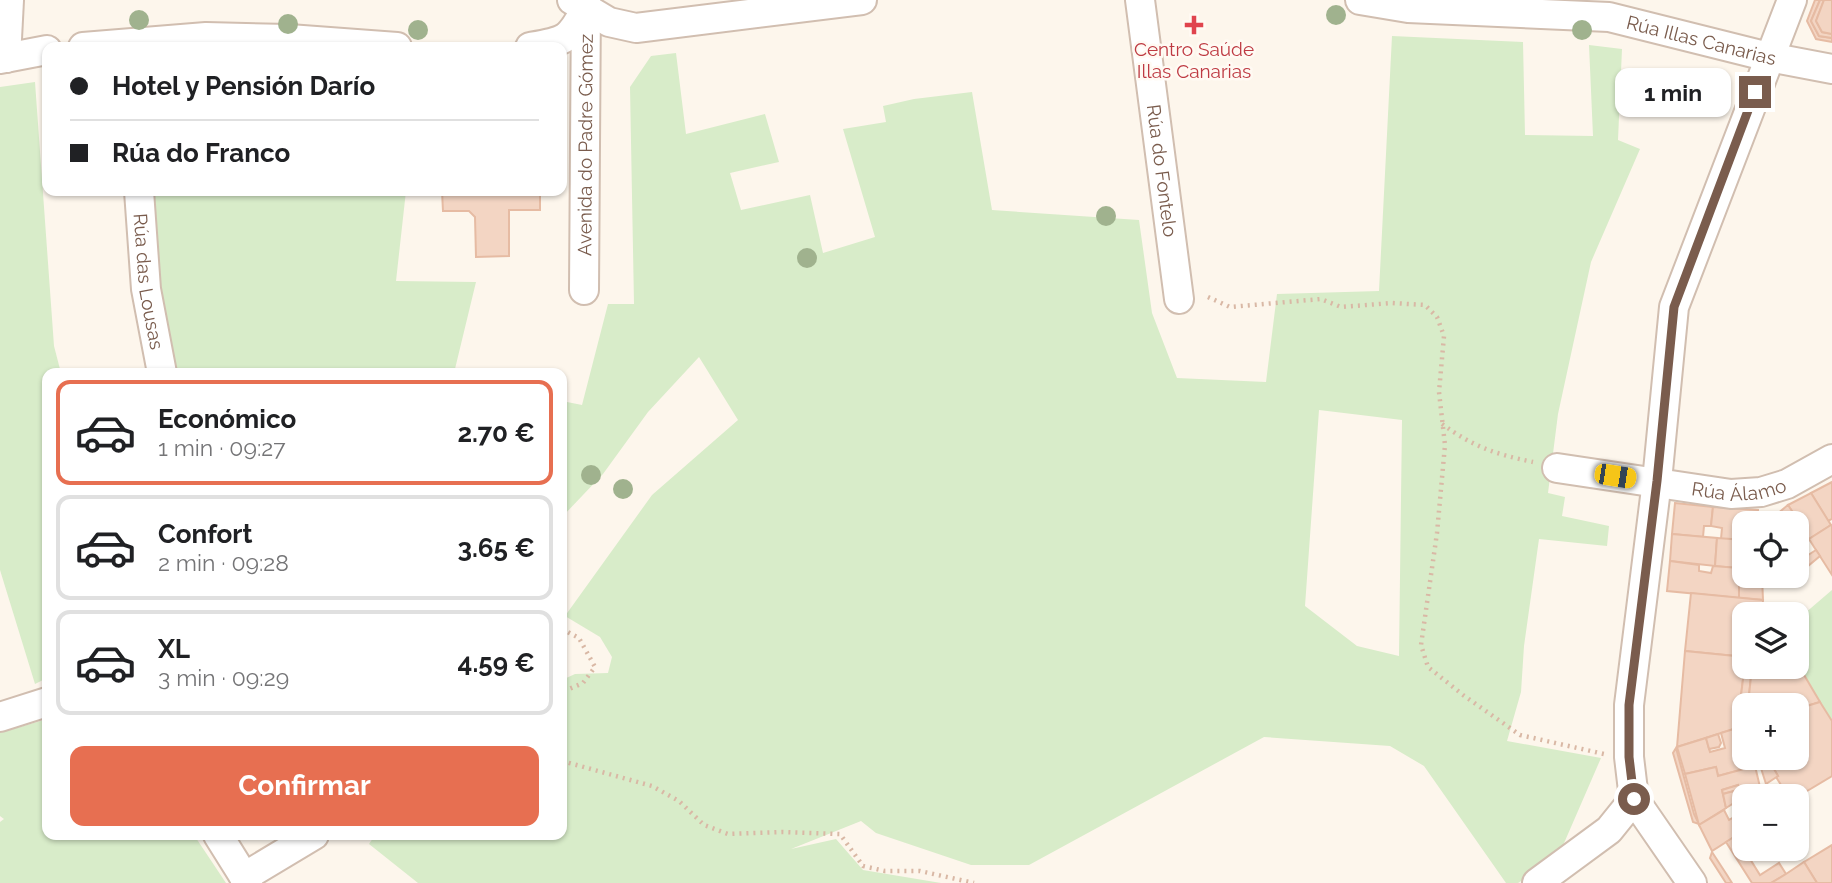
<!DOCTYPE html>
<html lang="es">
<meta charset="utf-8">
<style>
body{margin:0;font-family:Raleway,sans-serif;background:#f6f6f6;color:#202124;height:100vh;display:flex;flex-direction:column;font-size:26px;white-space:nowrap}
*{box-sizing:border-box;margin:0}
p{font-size:23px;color:#757577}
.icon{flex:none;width:38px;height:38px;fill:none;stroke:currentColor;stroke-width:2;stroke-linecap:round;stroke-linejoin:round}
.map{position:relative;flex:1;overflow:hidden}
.panel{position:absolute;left:42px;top:368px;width:525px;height:472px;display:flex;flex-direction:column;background:#fff;border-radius:14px;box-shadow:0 2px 5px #0004}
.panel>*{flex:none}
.top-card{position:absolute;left:42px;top:42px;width:525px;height:154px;border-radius:14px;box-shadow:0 2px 5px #0004;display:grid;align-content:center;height:154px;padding:0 28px;background:#fff}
.tools{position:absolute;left:1732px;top:511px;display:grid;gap:14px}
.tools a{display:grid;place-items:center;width:77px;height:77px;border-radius:14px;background:#fff;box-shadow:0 2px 5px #0004;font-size:35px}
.end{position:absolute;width:32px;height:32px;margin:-16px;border:9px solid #7a5c4d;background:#fff;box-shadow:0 0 0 4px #fff}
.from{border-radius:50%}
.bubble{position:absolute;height:49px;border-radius:14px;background:#fff;box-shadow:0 2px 5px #0004;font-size:23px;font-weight:700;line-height:49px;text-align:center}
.car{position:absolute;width:21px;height:42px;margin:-21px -10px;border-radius:9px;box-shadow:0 0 5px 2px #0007;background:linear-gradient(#f5c518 24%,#345 0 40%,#f5c518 0 76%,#345 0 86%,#f5c518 0)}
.top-card b{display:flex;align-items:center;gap:24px;height:66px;font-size:26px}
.top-card b+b{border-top:2px solid #e0e0e0}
.top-card i{width:18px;height:18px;background:#202124}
ul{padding:12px 0 0;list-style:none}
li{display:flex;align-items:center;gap:21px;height:105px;margin:0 14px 10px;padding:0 14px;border:4px solid #e0e0e0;border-radius:14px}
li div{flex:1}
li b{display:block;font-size:26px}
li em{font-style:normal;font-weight:700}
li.current{border-color:#e76f51}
li>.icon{width:63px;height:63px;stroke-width:1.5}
.action{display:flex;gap:14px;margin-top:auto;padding:14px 28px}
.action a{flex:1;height:80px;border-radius:14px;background:#e76f51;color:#fff;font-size:28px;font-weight:700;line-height:80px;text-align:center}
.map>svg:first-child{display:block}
.green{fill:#d8ecc9;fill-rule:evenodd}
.building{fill:#f3d5c3;stroke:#e6bba3;stroke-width:2}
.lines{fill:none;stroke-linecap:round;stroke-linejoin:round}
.street-casing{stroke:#d1beb0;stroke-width:32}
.path{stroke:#d9b8a5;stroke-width:4.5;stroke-dasharray:2 5;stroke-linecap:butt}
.street{stroke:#fff;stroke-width:28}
.tree{fill:#a0b28e}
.route{stroke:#7a5c4d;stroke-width:9}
.health-dot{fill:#e0444e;stroke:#fffaf3;stroke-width:2.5}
.labels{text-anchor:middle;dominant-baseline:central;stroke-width:5;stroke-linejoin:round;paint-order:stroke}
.street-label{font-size:19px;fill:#7a5c4d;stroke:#fffaf3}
.health-label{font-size:19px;fill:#be3a42;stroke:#fffaf3}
</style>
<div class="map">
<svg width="1832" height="883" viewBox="0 0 1832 883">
<rect width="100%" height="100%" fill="#fdf6ec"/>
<g class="green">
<path d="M1392,36L1523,42L1525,135L1593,136L1589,45L1622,49L1618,140L1640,149L1591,262L1558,414L1548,493L1565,497L1562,516L1609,526L1607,546L1539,539L1524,646L1521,692L1507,741L1601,758L1558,857L1518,883H1506L1424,766L1390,746L1264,737L1029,865H971L876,833L861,821L791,849L836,839L863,870L941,883H418L369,844L375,835H562V680L575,674L608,673L612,657L600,637L565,616L652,495L738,420L699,357L648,412L603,474L562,517V401L582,405L608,304H634L630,87L651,56L676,53L686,134L765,114L779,162L730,173L741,210L810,195L823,253L875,237L843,129L886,122L883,106L914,99L972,92L992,210L1139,220L1152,313L1177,378L1266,382L1277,294L1379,291ZM1319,410L1402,420L1399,656L1357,646L1305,606Z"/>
<polygon points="35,82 54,346 61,373 47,373 47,678 35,684 0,570 0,87"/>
<polygon points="149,191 406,191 396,281 476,282 454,373 177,373 154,284"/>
<polygon points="1832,590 1832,721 1797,663 1797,620"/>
<polygon points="47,719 47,835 194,835 226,883 0,883 0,822 4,819 0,816 0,733"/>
</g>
<g class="building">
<polygon points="1815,0 1820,0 1811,21 1819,36 1832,38 1832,42 1816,39 1807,21"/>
<polygon points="1820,0 1824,0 1816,21 1822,32 1832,34 1832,38 1819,36 1811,21"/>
<polygon points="1824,0 1832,0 1832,34 1822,32 1816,21"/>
<polygon points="442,191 540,191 540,210 509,210 509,256 476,257 475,217 469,211 443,211"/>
<polygon points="1832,482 1832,519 1828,521 1811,493"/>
<polygon points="1811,493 1831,525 1809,539 1788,505"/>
<polygon points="1675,503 1713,507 1711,526 1704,526 1703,537 1672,534"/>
<polygon points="1788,505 1794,514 1782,523 1766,523"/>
<polygon points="1713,507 1758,510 1757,523 1745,523 1745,540 1721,539 1722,528 1711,526"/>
<polygon points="1794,514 1805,532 1797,537 1797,523 1782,523"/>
<polygon points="1831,525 1832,526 1832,575 1809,539"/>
<polygon points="1672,534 1717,538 1715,566 1670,561"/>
<polygon points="1717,538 1745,540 1745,569 1715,566"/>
<polygon points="1816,550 1820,556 1808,566 1802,559"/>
<polygon points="1670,561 1699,565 1699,571 1711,573 1713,566 1739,568 1739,598 1667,591"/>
<polygon points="1739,568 1745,569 1745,576 1762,576 1763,600 1739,598"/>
<polygon points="1691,593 1763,600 1762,614 1745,614 1745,657 1685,651"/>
<polygon points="1685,651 1745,657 1745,663 1737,728 1677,747"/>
<polygon points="1745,663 1745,667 1752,667 1748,705 1745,705 1745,725 1737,728"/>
<polygon points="1797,663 1820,702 1797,709 1797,705 1748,705 1752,667 1797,667"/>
<polygon points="1820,702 1832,721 1832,776 1797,797 1788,796 1776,777 1778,776 1770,762 1760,765 1758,758 1797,758 1797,709"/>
<polygon points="1743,726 1745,758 1752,758 1755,766 1718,776 1716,767 1685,774 1677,747 1706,738 1710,752 1725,748 1721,733"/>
<polygon points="1718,734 1721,743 1719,747 1709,749 1706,738"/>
<polygon points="1676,748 1694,814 1699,824 1693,822 1673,753"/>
<polygon points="1770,762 1778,776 1766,784 1760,765"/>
<polygon points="1755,766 1760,787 1742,799 1738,785 1722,790 1726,808 1699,825 1685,774 1716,767 1718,776"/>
<polygon points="1738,785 1742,799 1737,801 1734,791 1723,794 1722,790"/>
<polygon points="1734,791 1737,801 1726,808 1723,794"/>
<polygon points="1745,797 1745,830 1712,851 1699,825 1724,810 1729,820 1740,814 1735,803"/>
<polygon points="1745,830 1745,844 1742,846 1760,875 1779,863 1786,874 1771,883 1752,883 1726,842"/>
<polygon points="1832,845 1832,883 1817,883 1804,862"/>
<polygon points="1712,852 1727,875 1732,883 1726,883 1710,858"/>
<polygon points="1804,862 1817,883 1771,883 1786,874"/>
</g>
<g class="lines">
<defs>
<g id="street">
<polyline points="572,0 609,22 636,28 862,0"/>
<path id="s1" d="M1140,0L1179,299"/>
<path id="s2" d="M1360,0L1408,8L1609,17L1769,57L1832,69"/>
<polyline points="83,47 206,37 289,39 397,47"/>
<path d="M530,47C565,41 569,41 586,8"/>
<polyline points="6,58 9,0"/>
<polyline points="0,59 47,50"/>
<path id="s3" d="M139,191L146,289L162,373"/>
<path id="s4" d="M584,290L586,0"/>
<path id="s5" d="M1557,468L1731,494L1761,492L1787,484L1832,459"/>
<polyline points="0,717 47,702"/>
<polyline points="218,835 248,883"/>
<polyline points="244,877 314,835"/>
<polyline points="1537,883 1609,830 1634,799"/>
<polyline points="1692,883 1634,799 1629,757 1629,705 1657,481 1674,307 1792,0"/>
</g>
</defs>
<use href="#street" class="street-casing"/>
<g class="path">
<polyline points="1208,297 1230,307 1321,299 1341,307 1392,303 1425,305 1437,317 1444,336 1439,392 1445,445 1437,533 1421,645 1428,667 1463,695 1520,735 1604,754"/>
<path d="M1442,424C1474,447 1495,454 1533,462"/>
<polyline points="562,629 579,638 595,667 583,683 562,692"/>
<polyline points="562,761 652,786 679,801 704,825 728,834 783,832 840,834 863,866 885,871 920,871 974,883"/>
</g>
<use href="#street" class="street"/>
</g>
<g class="tree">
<circle cx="1336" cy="15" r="10"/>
<circle cx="139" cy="20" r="10"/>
<circle cx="288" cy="24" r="10"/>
<circle cx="418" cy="30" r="10"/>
<circle cx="1582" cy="30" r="10"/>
<circle cx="1106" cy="216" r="10"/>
<circle cx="807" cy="258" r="10"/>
<circle cx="591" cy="475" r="10"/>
<circle cx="623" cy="489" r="10"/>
</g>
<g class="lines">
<polyline class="route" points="1634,799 1629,757 1629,705 1657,481 1674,307 1755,92"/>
</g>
<path class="health-dot" d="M1190.5 14.5h7v7h7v7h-7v7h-7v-7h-7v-7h7z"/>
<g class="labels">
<g class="street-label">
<text stroke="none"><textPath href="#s2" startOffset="345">Rúa Illas Canarias</textPath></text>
<text stroke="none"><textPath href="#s4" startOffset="145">Avenida do Padre Gómez</textPath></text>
<text stroke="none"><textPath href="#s1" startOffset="172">Rúa do Fontelo</textPath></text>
<text stroke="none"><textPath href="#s3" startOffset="91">Rúa das Lousas</textPath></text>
<text stroke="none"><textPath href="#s5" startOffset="184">Rúa Álamo</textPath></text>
</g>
<g class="health-label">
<text x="1194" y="49">Centro Saúde<tspan x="1194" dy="22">Illas Canarias</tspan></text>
</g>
</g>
</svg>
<div class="tools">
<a><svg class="icon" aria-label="locate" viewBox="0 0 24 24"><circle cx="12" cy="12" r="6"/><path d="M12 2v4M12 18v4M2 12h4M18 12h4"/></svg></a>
<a><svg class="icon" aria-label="layers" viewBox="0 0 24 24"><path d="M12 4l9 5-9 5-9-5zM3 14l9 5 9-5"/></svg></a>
<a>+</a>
<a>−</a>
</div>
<i class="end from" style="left:1634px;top:799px"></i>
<i class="end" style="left:1755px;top:92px"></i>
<div class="bubble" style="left:1615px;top:68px;width:116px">1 min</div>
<i class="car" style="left:1615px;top:476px;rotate:99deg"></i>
<div class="top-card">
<b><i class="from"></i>Hotel y Pensión Darío</b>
<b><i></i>Rúa do Franco</b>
</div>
<section class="panel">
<ul>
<li class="current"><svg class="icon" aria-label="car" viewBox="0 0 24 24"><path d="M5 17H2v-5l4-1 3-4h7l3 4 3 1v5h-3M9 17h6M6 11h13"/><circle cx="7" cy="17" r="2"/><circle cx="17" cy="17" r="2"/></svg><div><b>Económico</b><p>1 min · 09:27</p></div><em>2.70 €</em></li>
<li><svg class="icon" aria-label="car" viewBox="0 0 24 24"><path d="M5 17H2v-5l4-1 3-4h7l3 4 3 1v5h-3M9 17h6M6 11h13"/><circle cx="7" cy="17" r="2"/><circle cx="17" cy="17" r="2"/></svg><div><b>Confort</b><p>2 min · 09:28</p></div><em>3.65 €</em></li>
<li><svg class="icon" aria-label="car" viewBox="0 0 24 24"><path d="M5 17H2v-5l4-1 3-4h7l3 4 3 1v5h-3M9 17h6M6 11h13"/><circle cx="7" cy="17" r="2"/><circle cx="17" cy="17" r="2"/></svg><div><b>XL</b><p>3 min · 09:29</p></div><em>4.59 €</em></li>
</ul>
<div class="action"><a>Confirmar</a></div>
</section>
</div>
